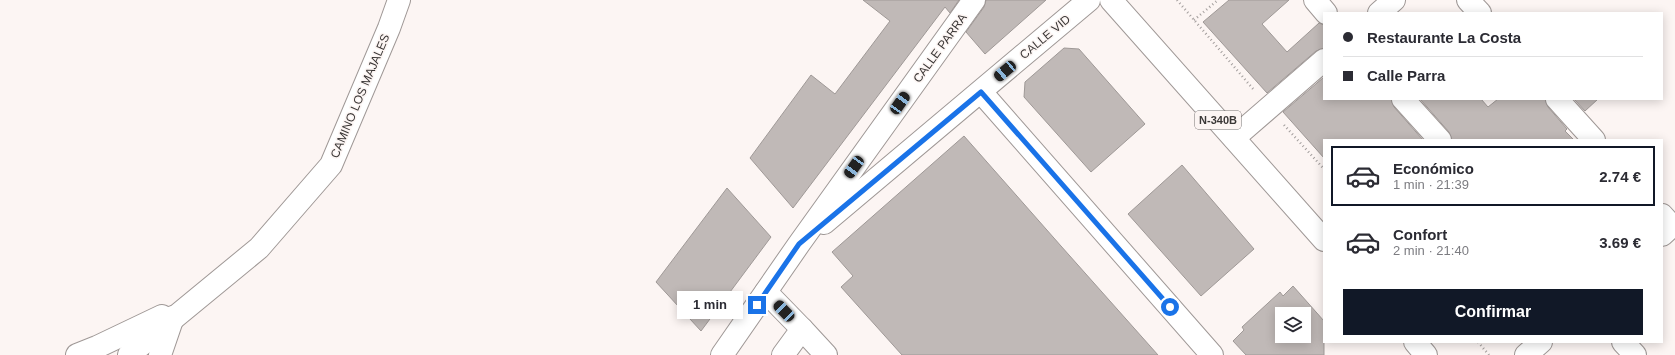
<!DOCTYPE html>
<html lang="es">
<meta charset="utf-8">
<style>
body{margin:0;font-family:Arial,sans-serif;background:#f2f2f3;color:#2b2b33;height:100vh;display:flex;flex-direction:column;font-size:15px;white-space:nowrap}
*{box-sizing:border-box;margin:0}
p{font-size:13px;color:#7c7c81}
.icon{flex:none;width:22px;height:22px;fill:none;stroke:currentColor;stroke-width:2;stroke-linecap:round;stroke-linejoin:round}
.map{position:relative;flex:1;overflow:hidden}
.panel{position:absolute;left:1323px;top:139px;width:340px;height:204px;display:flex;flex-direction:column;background:#fff;border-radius:0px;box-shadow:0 2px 10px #0003}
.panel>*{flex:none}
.top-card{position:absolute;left:1323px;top:12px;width:340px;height:88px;border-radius:0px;box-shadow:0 2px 10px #0003;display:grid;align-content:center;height:88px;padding:0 20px;background:#fff}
.buttons{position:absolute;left:1275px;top:307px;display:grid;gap:8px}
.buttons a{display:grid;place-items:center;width:36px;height:36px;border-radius:0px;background:#fff;box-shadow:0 2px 10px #0003;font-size:20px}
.end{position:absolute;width:18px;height:18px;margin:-9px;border:5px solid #1a73e8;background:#fff;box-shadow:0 0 0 2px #fff}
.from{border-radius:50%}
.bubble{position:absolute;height:28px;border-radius:0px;background:#fff;box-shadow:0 2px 10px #0003;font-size:13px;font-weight:700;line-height:28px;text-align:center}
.car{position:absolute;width:12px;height:24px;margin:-12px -6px;border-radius:5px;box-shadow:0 0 3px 1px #0007;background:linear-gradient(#222 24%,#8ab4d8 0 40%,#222 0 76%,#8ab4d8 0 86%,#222 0)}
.top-card b{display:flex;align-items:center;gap:14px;height:38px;font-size:15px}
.top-card b+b{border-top:1px solid #e1e1e2}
.top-card i{width:10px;height:10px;background:#2b2b33}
ul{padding:7px 0 0;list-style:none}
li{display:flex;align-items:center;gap:12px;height:60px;margin:0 8px 6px;padding:0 12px;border:2px solid transparent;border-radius:0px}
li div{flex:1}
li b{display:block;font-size:15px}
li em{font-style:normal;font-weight:700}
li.selected{border-color:#111827}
li>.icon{width:36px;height:36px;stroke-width:1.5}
.action{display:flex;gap:8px;margin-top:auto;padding:8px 20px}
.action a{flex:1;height:46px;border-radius:0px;background:#111827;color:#fff;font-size:16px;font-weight:700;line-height:46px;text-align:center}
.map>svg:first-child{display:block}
.building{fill:#c0b9b7;stroke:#9f9997;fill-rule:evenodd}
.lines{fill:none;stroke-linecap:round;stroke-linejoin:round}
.minor-casing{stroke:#9f9896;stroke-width:24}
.major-casing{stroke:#9f9896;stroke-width:24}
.path{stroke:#a29d9c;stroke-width:2.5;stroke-dasharray:1 3;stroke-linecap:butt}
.minor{stroke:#fff;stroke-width:22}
.major{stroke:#fff;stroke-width:22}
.route{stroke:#1a73e8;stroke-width:5}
.labels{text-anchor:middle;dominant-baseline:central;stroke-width:3;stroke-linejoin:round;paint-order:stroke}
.shield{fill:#fcf5f3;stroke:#74706f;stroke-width:1}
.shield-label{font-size:11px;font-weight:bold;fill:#3a3736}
.street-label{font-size:12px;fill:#3a3736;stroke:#fcf5f3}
</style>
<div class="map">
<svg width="1675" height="355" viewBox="0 0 1675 355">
<rect width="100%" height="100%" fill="#fcf5f3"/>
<g class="building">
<polygon points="863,0 959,0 950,13 945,7 793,208 750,158 811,75 835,94 890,21"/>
<polygon points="986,0 1046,0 985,54 966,32 984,7"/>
<polygon points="1229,0 1289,0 1262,24 1287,52 1319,23 1324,25 1324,48 1316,51 1267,93 1203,22"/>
<polygon points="1064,48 1079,49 1145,124 1091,172 1024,97 1025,82"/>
<polygon points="1324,77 1324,99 1391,99 1394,107 1423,140 1324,140 1324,158 1283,112"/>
<polygon points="1420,99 1481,99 1488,107 1498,99 1545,99 1548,107 1567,129 1565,131 1574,140 1452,140 1449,132"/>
<polygon points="1574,99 1598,99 1585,111"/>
<polygon points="964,136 1061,246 1158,355 902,355 841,287 853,276 832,252"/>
<polygon points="1182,165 1254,249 1201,296 1128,214"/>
<polygon points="727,188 771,237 701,331 656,282"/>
<path d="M1293,286L1324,321V355H1246L1233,341L1244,330L1242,327L1280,292L1283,296ZM1282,314H1304V336H1282Z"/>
</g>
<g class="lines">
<defs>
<g id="minor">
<polyline points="1315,0 1326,13"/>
<polyline points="1468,0 1480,13"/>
<polyline points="1379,13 1394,0"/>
<polyline points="981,92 1212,355"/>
<polyline points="1403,99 1440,140"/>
<polyline points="1557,99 1594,140"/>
<polyline points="1234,138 1324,60"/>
<polyline points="1662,215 1672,226 1662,235"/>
<polyline points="824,223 1089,0"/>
<polyline points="766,292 802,329 783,355"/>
<polyline points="802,329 826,355"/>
<polyline points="1623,342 1635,355"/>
<polyline points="160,355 173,317"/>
<polyline points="722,355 799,244 974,0"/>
<polyline points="1526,355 1541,342"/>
</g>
<g id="major">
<polyline points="1111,0 1324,240"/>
<polyline points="1415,342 1426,355"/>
<polyline points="77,355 97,347 162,316"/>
<polyline points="129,355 259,248 331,165 389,28 399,0"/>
</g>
</defs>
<use href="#minor" class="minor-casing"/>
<use href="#major" class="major-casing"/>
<g class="path">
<polyline points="1177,0 1254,90"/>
<polyline points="1194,20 1218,0"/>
<polyline points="1284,125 1324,169"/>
<polyline points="1478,342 1489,355"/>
</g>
<use href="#minor" class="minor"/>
<use href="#major" class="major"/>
</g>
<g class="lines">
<polyline class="route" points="757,305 799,244 981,92 1170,307"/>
</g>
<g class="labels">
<rect class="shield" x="1195" y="111" width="46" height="18" rx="3"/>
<g class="shield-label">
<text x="1218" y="120">N-340B</text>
</g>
<g class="street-label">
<text transform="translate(1045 37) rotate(-40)">CALLE VID</text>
<text transform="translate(940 48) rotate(-54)">CALLE PARRA</text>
<text transform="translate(360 96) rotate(-67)">CAMINO LOS MAJALES</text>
</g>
</g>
</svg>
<div class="buttons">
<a><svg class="icon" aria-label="layers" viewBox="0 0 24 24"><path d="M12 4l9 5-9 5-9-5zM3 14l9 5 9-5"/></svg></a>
</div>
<i class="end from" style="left:1170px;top:307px"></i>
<i class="end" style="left:757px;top:305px"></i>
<div class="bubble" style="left:677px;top:291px;width:66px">1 min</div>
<i class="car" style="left:1005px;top:71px;rotate:230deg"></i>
<i class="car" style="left:900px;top:103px;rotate:35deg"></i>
<i class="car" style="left:854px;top:167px;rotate:216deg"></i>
<i class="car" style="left:784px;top:311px;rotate:316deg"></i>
<div class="top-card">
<b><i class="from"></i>Restaurante La Costa</b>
<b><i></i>Calle Parra</b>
</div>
<section class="panel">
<ul>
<li class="selected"><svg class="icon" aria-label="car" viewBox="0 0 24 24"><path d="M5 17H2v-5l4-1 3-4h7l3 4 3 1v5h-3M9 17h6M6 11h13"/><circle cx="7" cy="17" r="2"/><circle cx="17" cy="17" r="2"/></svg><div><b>Económico</b><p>1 min · 21:39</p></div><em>2.74 €</em></li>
<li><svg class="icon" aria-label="car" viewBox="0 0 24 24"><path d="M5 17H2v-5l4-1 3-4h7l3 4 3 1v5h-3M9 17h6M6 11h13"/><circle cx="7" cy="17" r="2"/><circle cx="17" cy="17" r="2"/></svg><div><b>Confort</b><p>2 min · 21:40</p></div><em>3.69 €</em></li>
</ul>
<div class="action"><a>Confirmar</a></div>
</section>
</div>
